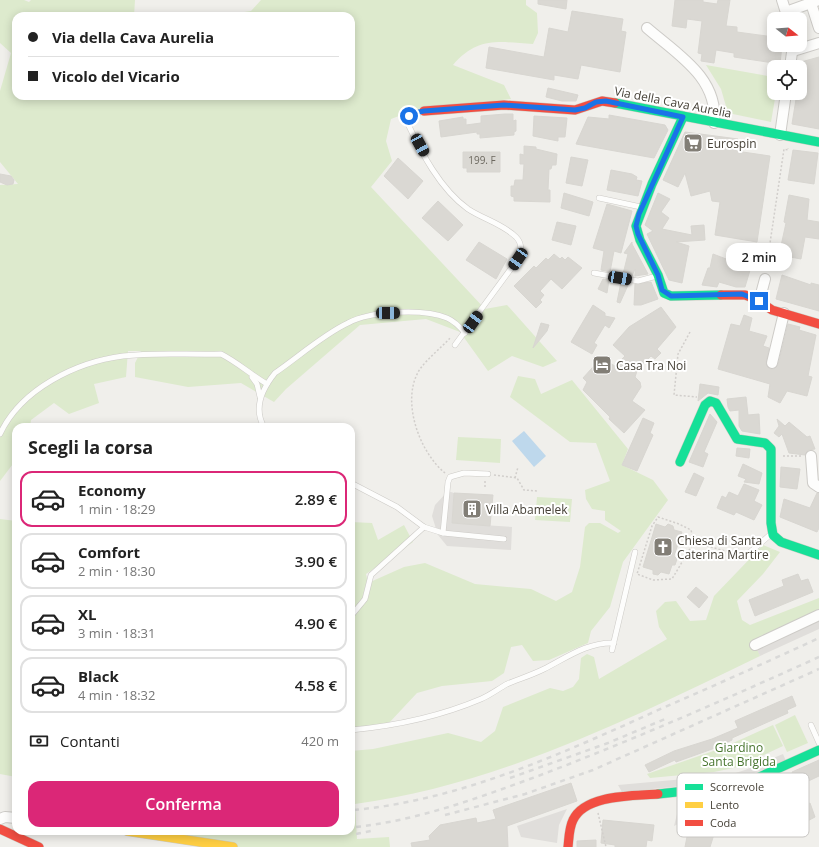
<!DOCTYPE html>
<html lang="it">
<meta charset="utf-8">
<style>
body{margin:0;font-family:"Open Sans",sans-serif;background:#f2f2f2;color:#222;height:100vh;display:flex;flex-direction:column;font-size:15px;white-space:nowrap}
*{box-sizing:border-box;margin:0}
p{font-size:13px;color:#767676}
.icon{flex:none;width:22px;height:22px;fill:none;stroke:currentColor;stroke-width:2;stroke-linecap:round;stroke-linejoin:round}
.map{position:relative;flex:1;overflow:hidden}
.sheet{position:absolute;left:12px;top:423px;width:343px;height:412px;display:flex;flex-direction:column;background:#fff;border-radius:12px;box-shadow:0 2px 10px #0003}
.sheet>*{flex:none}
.banner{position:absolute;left:12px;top:12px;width:343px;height:88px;border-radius:12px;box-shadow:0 2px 10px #0003;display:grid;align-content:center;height:88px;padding:0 16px;background:#fff}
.needle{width:26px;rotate:107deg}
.buttons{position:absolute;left:767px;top:12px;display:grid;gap:8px}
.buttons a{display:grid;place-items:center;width:40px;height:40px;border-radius:8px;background:#fff;box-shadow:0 2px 10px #0003;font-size:20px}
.end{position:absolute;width:18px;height:18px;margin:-9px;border:5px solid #1a73e8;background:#fff;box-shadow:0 0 0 2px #fff}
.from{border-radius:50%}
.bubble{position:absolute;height:28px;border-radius:12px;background:#fff;box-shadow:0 2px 10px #0003;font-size:13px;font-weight:600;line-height:28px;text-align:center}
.car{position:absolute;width:12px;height:24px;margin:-12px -6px;border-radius:5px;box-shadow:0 0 3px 1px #0007;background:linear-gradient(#222 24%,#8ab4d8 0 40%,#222 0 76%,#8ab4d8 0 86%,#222 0)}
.banner b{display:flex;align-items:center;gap:14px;height:38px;font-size:15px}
.banner b+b{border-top:1px solid #e0e0e0}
.banner i{width:10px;height:10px;background:#222}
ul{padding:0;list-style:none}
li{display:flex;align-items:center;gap:12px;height:56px;margin:0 8px 6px;padding:0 8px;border:2px solid #e0e0e0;border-radius:12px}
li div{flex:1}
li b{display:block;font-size:15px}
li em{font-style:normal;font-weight:600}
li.selected{border-color:#db2777}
li>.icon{width:36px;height:36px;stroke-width:1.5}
h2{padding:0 16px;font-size:18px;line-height:48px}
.pay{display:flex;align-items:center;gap:10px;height:44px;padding:0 16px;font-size:15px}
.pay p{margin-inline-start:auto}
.primary-button{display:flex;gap:8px;margin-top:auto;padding:8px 16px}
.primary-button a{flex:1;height:46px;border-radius:12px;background:#db2777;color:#fff;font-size:16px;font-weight:600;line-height:46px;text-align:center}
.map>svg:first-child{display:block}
.green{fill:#ddeacd}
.parking{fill:#e0dedb}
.water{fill:#bed8ec}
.building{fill:#dad8d3;stroke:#d8d6d1}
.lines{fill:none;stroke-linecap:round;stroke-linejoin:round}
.lane-casing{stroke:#cdcbc7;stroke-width:6}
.street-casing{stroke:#cdcbc7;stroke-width:12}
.fast-casing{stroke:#ceccc2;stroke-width:10}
.slow-casing{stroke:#ceccc2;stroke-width:10}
.jam-casing{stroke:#ceccc2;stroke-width:10}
.path{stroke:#d1cecb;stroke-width:1.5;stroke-dasharray:2 2;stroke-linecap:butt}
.lane{stroke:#fdfdfc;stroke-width:5}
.street{stroke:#fdfdfc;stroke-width:10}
.fast{stroke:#16e098;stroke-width:9}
.slow{stroke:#ffcf43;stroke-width:9}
.jam{stroke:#f24e42;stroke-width:9}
.rail{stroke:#d9d9d8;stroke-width:2.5;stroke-dasharray:5 5;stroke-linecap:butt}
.route{stroke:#1a73e8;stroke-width:5}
.labels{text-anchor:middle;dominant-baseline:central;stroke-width:4;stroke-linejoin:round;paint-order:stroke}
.number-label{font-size:10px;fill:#6c685f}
.street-label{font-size:12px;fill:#464137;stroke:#fff}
.poi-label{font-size:12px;fill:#464137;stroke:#fff;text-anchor:start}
.park-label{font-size:12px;fill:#47742e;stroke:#fff}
.key{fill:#fff;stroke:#c8c6c3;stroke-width:1}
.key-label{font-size:11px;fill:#464137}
</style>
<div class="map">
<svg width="819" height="847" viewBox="0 0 819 847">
<rect width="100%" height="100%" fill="#f0efeb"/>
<g class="green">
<path d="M0,0H24L29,2L31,0H135L134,16H16V96H351V16H217L251,11L261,0H526V5L537,13L538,33L533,44C499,42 478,36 453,65L504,85L511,99L412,111L391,119L386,141L392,161L371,187L485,309L507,305L557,361L543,367L512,356L488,371L460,332L426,319L360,325L286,389L274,402L241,383L188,387L135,377V363L141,351H128L126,377L94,384L99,403L69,414L54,403L31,420L30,427H16V460L0,481V185L18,184L0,162V91L11,53L0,43Z"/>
<polygon points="706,65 774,77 774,93 776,93 771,122 728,113 721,89"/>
<polygon points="518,376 535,379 541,394 572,380 628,449 622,465 653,480 668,500 623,562 610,607 591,631 588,643 549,660 533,661 522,645 511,647 504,673 492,681 442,686 417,693 388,724 351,730 351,522 372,523 378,540 404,525 413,542 366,574 368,583 404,567 425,563 475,584 531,589 556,601 572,592 580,567 585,527 589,523 600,523 618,533 621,531 605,520 605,511 592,509 586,499 585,490 610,481 596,443 570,442 510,397"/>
<polygon points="458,437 501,439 500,463 456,460"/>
<polygon points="537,497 572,499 570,522 535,520"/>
<polygon points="0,519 16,521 16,777 0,774"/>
<path d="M763,545L780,552L763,574L737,601L742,620L750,625L819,598V615L756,645L760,656C634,717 495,786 355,804L357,839L389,837L390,847H221L177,838L178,831H351V751L373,749L448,733L481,742L495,731L503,707L550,688L563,691L573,687L579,679L581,658L587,654L594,657L599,679L667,639L659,627L656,611L665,602L676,601L690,621L706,620L714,596Z"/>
<polygon points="795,715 808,743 787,752 775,725"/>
<polygon points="773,725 783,746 738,767 714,772 650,778 647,774 722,748"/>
</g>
<g class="parking">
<polygon points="448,491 454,493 452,523 512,527 511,550 447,546 438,535 432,516 435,505"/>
<polygon points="819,615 819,629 760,656 755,645"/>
<polygon points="783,754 786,761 733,781 622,792 618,785 729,775 745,770"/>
<polygon points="727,798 727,801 674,826 680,802"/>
<polygon points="567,809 559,825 557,843 521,837 517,826"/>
</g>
<polygon class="water" points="524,431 546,456 534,467 512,441"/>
<g class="building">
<polygon points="538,0 567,0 566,9 538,4"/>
<polygon points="675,0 703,0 703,2 717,4 718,0 730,0 726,26 737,27 737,32 774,37 774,45 782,45 780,64 734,57 734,53 716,50 714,63 701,61 702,54 698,53 702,21 687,19 686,28 672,26"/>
<polygon points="572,11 623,19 621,31 626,32 620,72 581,65 578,79 554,75 554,80 486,68 489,47 544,57 549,28 568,32"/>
<polygon points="819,57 819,129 792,124 797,93 800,93 801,62"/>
<polygon points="548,88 578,95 576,101 562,101 546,97"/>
<polygon points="505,114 513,114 513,121 516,120 516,131 514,132 514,135 480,138 480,134 477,134 477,132 441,137 439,121 463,117 463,119 466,119 466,125 481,123 481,116"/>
<polygon points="609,115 665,125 668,130 654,158 576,144 588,117 609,119"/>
<polygon points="534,116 567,118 565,137 558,137 558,141 533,136"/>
<polygon points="685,132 738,139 736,151 770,156 757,242 715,235 720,202 712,201 710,191 691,196 685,173 678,187 663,180"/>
<polygon points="524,146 536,147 536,149 557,154 556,165 552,165 551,169 549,169 548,190 550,190 550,202 514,201 514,197 511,196 511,186 514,186 515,180 523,180 524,164 520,164 520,154 524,155"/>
<polygon points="793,150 818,153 814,184 788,180"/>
<polygon points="463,152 500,152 500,172 467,172 467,168 463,168"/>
<polygon points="571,157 588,160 582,186 566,183"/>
<polygon points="398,158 423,181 408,199 384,176"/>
<polygon points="611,170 632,174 637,177 636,180 642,181 638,196 607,190"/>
<polygon points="0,174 11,176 14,180 13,184 7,185 0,182"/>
<polygon points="564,193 593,202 589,216 561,208"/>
<polygon points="658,193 670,199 661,212 669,218 662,229 692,235 691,226 704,225 705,240 676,242 689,246 682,283 669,280 647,234 653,231 645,225"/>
<polygon points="789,195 809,199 807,220 819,222 819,239 805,237 801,259 779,255 786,223 784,222"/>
<polygon points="438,201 463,225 448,241 422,218"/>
<polygon points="607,204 632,211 621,253 614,251 610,272 601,270 604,251 593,248"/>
<polygon points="557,222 576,226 571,245 552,240"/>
<polygon points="479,242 507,259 496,279 466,260"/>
<polygon points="632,242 632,244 648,274 635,276 635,269 632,276 623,274 628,254 624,253"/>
<polygon points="554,254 560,259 562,257 565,260 568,257 582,268 562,289 551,279 540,291 544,295 540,300 542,302 536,308 514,286 534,266 536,268 546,258 548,260"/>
<polygon points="713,254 734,262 736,255 753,260 745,287 736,287 719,282 717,287 702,285 708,268 710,268"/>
<polygon points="782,275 811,285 811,283 819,285 819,311 776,299"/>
<polygon points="603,279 609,280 607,293 598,289"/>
<polygon points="621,282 629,283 620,303 617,302"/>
<polygon points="651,282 658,299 641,305 634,305 635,284"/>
<polygon points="593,305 605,313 605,316 615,318 609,328 605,325 594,343 597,345 592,354 571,342"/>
<polygon points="661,307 676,327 657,349 661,353 655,359 651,356 643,364 640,362 635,377 640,382 641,387 632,401 645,410 624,433 609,419 610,417 583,390 587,382 583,378 601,358 615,366 625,356 613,345 629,327"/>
<polygon points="744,315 752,318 749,331 767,336 763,346 769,348 766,364 770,369 774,369 778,365 788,324 800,327 799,330 816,335 808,376 812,377 807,396 787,391 780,403 768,397 770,384 718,369 731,324 740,326"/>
<polygon points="541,323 549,325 547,331 533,348"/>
<polygon points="700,384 719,387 718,395 708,393 698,401"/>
<polygon points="746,397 748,415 759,414 760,434 742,431 739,426 739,410 730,411 728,407 727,399"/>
<polygon points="710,414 717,422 704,452 708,454 703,467 689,462"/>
<polygon points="643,418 654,423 650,433 653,435 637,471 622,465"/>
<polygon points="777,419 785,426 789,422 807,437 810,436 815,449 808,450 805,455 789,453 782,434 779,437 774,433 779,426"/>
<polygon points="737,448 750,449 749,458 736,456"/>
<polygon points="743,464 762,473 759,484 744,482 746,479 738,476"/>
<polygon points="781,467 800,469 797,489 780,487"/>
<polygon points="694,473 704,478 696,496 685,492"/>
<polygon points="744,484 759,490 754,501 762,505 754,520 736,512 734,515 717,508 722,496 726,498 729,492 738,496"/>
<polygon points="454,493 493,495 490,526 452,523"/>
<polygon points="817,493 819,493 819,528 817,532 780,517 784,499 810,508"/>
<polygon points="656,524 665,527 668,524 673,526 674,530 682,532 674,556 677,559 675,565 672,565 669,574 661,572 658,575 653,574 653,570 643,567"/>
<polygon points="798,574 801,581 808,579 813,592 755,616 749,600 784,586 782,580"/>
<polygon points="696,587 708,597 699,608 687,597"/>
<polygon points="792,696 796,706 787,710 788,713 732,738 732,740 715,748 676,762 675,760 649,772 645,765 674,751 712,739 738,728 735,721"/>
<polygon points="819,760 819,776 798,786 792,772"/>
<polygon points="571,783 577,801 507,826 508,847 412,847 411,843 430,840 429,836 440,825 476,818 477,823 496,819 493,810"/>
<polygon points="810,803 815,817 798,826 796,823 777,827 773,813 794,807 795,810"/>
<polygon points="708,813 716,815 715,820 720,821 719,829 716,828 710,847 685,847 690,821 695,822 695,819 702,821 702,818 707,819"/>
<polygon points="603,820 654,825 652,841 647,840 646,847 615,847 615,845 601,843"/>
<polygon points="596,840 596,847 577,847 577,841"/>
</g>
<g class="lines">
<defs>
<g id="lane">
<path d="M424,111L410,115L407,122C421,152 440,189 468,209C483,219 503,224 516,237C522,243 522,252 518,259L455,345"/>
<polyline points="599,198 641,207"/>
<polyline points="594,273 638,281 657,276"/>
<polyline points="252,377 257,384 260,397"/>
<path d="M264,427C253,408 262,389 275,373C297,358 324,334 348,323C370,311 423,308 447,318C454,321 460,327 465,333"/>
<path d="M0,434C21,389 76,362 123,356C155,352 189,355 221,354C237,362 250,374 267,384"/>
<polyline points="351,483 397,507 424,527 443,533 504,539"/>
<polyline points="443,533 448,482 450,477 464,473 488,474"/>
<polyline points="748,554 771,534"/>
<polyline points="351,616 365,599 371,575 424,527"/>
<polyline points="612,650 635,552"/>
<polyline points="811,725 819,743"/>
<path d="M351,730C394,726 441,716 481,699C490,695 498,689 507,684C519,679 532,675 544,669C566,658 587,642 614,643"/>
</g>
<g id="street">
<polyline points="782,0 788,19"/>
<polyline points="810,0 819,28"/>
<polyline points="786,12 819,0"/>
<path d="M647,28C677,54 719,78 714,123"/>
<polyline points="793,51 819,43"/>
<polyline points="790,67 793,45"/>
<polyline points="780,135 786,93"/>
<polyline points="764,305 761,294 765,279"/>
<polyline points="772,363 784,313"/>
<polyline points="811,456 813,483 819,487"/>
<polyline points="755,645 819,615"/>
<polyline points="0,819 5,817 16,818"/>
</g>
<g id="fast">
<polyline points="615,103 819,142"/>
<polyline points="683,117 652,184 636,226 640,240 658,275 664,293 671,296 721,295"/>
<polyline points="680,462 705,405 710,401 716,403 737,439 765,443 771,449 771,523 773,535 781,542 819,555"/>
<polyline points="658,794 732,786 757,778 819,750"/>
</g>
<polyline id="slow" points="127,831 233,847"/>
<g id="jam">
<polyline points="424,111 504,105 575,110 602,101 615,103"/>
<polyline points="721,295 745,295 756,299 772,310 819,324"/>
<polyline points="0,829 39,847"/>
<path d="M568,847C569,838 569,828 573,820C585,794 634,796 658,794"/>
</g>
</defs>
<use href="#lane" class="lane-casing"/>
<use href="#street" class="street-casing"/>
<use href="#fast" class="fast-casing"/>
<use href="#slow" class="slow-casing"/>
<use href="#jam" class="jam-casing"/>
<g class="path">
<polyline points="766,270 784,149 788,150 788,148"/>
<polyline points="690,332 678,354 674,395 697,397"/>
<polyline points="783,456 801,456"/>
<path d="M445,473C419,452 400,399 420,369C428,358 441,348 450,338"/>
<polyline points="494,475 517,478 524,490 538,491"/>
<polyline points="515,478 518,467"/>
<polyline points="485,487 485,481"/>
<polygon points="658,517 679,524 691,530 694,542 672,579 653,580 637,574 652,526"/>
<polyline points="680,538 725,551 739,549"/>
<polyline points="598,813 606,847"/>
</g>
<use href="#lane" class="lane"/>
<use href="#street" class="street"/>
<use href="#fast" class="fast"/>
<use href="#slow" class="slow"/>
<use href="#jam" class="jam"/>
<g class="rail">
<polyline points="510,778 608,743 665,719"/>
<path d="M354,810C460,800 561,754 656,711C711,687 765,663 819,638"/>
<polyline points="445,815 525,794 593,770 819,669"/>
<path d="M356,827C419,820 478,798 538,776C633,740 726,699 819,657"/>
<polyline points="356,834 371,831"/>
</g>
</g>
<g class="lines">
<polyline class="route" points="409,116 414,113 424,111 504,105 575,110 585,108 596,102 606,101 683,117 639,214 636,226 638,234 658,275 662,290 671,296 742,294 759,301"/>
</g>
<defs>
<symbol id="supermarket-square" viewBox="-11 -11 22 22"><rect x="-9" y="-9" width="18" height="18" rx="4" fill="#827e76" stroke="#fff"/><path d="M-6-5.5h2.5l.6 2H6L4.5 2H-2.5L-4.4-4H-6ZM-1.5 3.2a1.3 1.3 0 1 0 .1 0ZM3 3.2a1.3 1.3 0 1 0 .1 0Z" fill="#fff"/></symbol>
<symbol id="hotel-square" viewBox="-11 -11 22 22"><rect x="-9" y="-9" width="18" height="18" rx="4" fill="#827e76" stroke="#fff"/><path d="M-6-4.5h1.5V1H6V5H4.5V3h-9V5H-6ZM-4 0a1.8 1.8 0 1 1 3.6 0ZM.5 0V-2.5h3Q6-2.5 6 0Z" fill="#fff"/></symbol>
<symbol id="building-square" viewBox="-11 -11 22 22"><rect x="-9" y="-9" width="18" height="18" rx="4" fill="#827e76" stroke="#fff"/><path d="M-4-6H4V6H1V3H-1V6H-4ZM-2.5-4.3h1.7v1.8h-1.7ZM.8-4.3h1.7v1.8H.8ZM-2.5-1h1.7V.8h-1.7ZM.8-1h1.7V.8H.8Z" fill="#fff"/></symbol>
<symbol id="church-square" viewBox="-11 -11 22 22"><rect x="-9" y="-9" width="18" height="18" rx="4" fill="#827e76" stroke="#fff"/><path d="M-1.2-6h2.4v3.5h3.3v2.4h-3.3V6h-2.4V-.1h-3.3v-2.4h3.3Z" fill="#fff"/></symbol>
</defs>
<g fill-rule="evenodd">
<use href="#supermarket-square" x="682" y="132" width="22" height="22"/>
<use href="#hotel-square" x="591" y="354" width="22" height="22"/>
<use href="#building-square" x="461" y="498" width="22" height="22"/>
<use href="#church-square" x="652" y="536" width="22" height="22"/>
</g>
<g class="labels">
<g class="number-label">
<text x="482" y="160">199. F</text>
</g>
<g class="street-label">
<text transform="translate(673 102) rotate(11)">Via della Cava Aurelia</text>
</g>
<g class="poi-label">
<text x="707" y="143">Eurospin</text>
<text x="616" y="365">Casa Tra Noi</text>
<text x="486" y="509">Villa Abamelek</text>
<text x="677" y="540">Chiesa di Santa<tspan x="677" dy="14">Caterina Martire</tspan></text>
</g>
<g class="park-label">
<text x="739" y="747">Giardino<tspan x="739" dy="14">Santa Brigida</tspan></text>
</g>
</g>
<rect x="677" y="773" width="132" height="64" rx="6" class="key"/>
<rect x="685" y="784" width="18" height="6" fill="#16e098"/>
<rect x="685" y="802" width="18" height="6" fill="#ffcf43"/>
<rect x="685" y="820" width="18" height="6" fill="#f24e42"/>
<g class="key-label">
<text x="710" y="791">Scorrevole</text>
<text x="710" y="809">Lento</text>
<text x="710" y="827">Coda</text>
</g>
</svg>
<div class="buttons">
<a><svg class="needle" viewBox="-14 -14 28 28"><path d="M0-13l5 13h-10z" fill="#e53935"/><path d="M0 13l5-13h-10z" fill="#767676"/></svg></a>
<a><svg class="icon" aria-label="locate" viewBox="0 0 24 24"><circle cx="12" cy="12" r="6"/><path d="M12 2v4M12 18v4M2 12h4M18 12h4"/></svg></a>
</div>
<i class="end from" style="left:409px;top:116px"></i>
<i class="end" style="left:759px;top:301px"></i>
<div class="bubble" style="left:726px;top:243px;width:66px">2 min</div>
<i class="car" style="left:420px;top:145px;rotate:151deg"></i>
<i class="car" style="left:518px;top:259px;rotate:214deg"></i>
<i class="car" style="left:620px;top:278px;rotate:100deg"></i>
<i class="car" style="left:388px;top:313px;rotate:90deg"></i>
<i class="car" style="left:473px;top:322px;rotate:36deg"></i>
<div class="banner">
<b><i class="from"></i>Via della Cava Aurelia</b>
<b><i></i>Vicolo del Vicario</b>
</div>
<section class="sheet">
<h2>Scegli la corsa</h2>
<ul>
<li class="selected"><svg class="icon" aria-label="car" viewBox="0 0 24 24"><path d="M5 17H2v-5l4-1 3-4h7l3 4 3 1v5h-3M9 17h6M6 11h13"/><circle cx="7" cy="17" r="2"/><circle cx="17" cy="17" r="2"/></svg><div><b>Economy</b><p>1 min · 18:29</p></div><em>2.89 €</em></li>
<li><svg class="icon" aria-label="car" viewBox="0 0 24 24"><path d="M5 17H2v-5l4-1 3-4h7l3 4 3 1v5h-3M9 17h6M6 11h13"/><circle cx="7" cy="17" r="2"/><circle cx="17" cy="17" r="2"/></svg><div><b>Comfort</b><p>2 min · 18:30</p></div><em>3.90 €</em></li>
<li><svg class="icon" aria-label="car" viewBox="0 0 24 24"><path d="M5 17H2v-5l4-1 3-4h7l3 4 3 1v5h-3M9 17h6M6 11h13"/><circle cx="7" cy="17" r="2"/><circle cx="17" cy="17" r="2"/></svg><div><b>XL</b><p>3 min · 18:31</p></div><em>4.90 €</em></li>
<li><svg class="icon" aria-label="car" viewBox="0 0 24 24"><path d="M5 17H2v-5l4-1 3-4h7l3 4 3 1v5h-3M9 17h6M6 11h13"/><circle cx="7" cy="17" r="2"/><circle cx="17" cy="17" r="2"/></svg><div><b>Black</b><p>4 min · 18:32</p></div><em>4.58 €</em></li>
</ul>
<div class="pay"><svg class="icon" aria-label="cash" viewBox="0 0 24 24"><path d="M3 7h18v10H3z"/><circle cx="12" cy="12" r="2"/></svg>Contanti<p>420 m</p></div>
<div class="primary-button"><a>Conferma</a></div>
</section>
</div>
